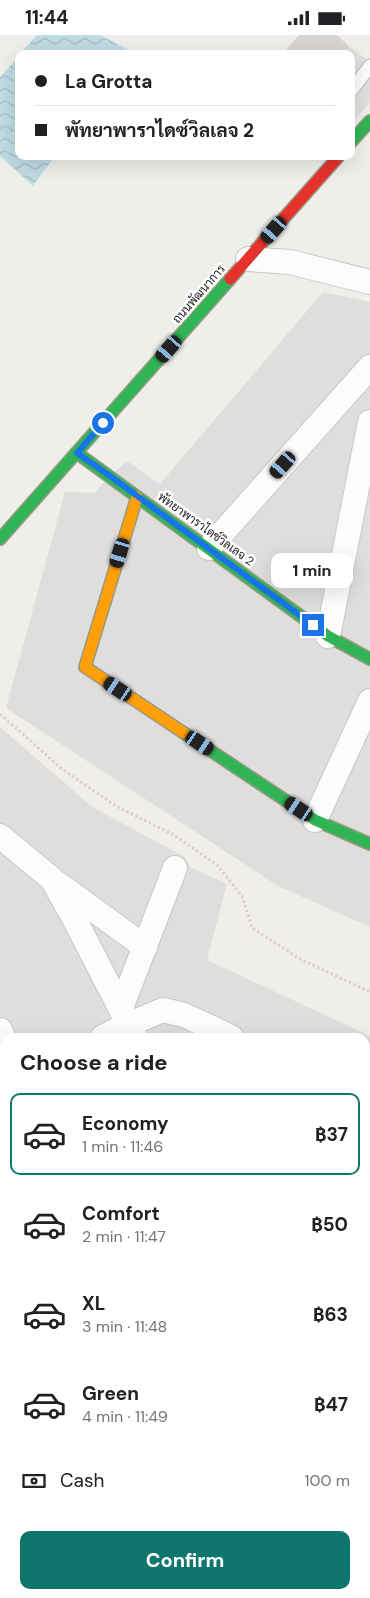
<!DOCTYPE html>
<meta charset="utf-8">
<style>
body{margin:0;font-family:"DM Sans",Sarabun,sans-serif;background:#f2f2f2;color:#202124;height:100vh;display:flex;flex-direction:column;font-size:19px;white-space:nowrap}
*{box-sizing:border-box;margin:0}
p{font-size:16px;color:#757577}
.icon{flex:none;width:28px;height:28px;fill:none;stroke:currentColor;stroke-width:2;stroke-linecap:round;stroke-linejoin:round}
.map{position:relative;flex:1;overflow:hidden}
.details{position:absolute;left:0px;top:998px;width:370px;height:566px;display:flex;flex-direction:column;background:#fff;border-radius:15px 15px 0 0;box-shadow:0 5px 20px #0002}
.details>*{flex:none}
.guide{position:absolute;left:15px;top:15px;width:340px;height:110px;border-radius:10px;box-shadow:0 5px 20px #0002;display:grid;align-content:center;height:110px;padding:0 20px;background:#fff}
.end{position:absolute;width:22px;height:22px;margin:-11px;border:6px solid #1a73e8;background:#fff;box-shadow:0 0 0 2px #fff}
.from{border-radius:50%}
.bubble{position:absolute;height:35px;border-radius:10px;background:#fff;box-shadow:0 5px 20px #0002;font-size:16px;font-weight:700;line-height:35px;text-align:center}
.car{position:absolute;width:15px;height:30px;margin:-15px -8px;border-radius:6px;box-shadow:0 0 4px 1px #0007;background:linear-gradient(#222 24%,#8ab4d8 0 40%,#222 0 76%,#8ab4d8 0 86%,#222 0)}
.guide b{display:flex;align-items:center;gap:18px;height:48px;font-size:19px}
.guide b+b{border-top:1px solid #e0e0e0}
.guide i{width:12px;height:12px;background:#202124}
ul{padding:0;list-style:none}
li{display:flex;align-items:center;gap:15px;height:82px;margin:0 10px 8px;padding:0 10px;border:2px solid transparent;border-radius:10px}
li div{flex:1}
li b{display:block;font-size:19px}
li em{font-style:normal;font-weight:700}
li.active{border-color:#0f766e}
li>.icon{width:45px;height:45px;stroke-width:1.5}
h2{padding:0 20px;font-size:22px;line-height:60px}
.pay{display:flex;align-items:center;gap:12px;height:55px;padding:0 20px;font-size:19px}
.pay p{margin-inline-start:auto}
.primary-button{display:flex;gap:10px;margin-top:auto;padding:10px 20px}
.primary-button a{flex:1;height:58px;border-radius:10px;background:#0f766e;color:#fff;font-size:20px;font-weight:700;line-height:58px;text-align:center}
.status{display:flex;justify-content:space-between;align-items:center;height:35px;padding:0 25px;background:#fff;direction:ltr}
.status svg{height:14px;fill:currentColor}
.map>svg:first-child{display:block}
.residential{fill:#dfdedc}
.parking{fill:#e0dfde}
.water{fill:url(#water-waves)}
.building{fill:#d7d4d2;stroke:#d3d0cc}
.lines{fill:none;stroke-linecap:round;stroke-linejoin:round}
.lane-casing{stroke:#c9c8c7;stroke-width:15}
.street-casing{stroke:#c9c8c7;stroke-width:26}
.fast-casing{stroke:#999a82;stroke-width:14}
.slow-casing{stroke:#999a82;stroke-width:14}
.jam-casing{stroke:#999a82;stroke-width:14}
.path{stroke:#dccecd;stroke-width:3;stroke-dasharray:2.5 2.5;stroke-linecap:butt}
.lane{stroke:#fdfcfc;stroke-width:12}
.street{stroke:#fdfcfc;stroke-width:24}
.fast{stroke:#30b455;stroke-width:11}
.slow{stroke:#ff9f0a;stroke-width:11}
.jam{stroke:#e5322d;stroke-width:11}
.route{stroke:#1a73e8;stroke-width:6}
.labels{text-anchor:middle;dominant-baseline:central;stroke-width:5;stroke-linejoin:round;paint-order:stroke}
.street-label{font-size:12px;fill:#222;stroke:#fff}
</style>
<div class="status"><b>11:44</b><svg viewBox="0 0 49 12"><path d="M0 12V9h3v3zM5 12V6h3v6zM10 12V3h3v9zM15 12V0h3v12zM26 1h20v11H26zM47 4h2v5h-2z"/></svg></div>
<div class="map">
<svg width="370" height="1563" viewBox="0 0 370 1563">
<defs>
<pattern id="water-waves" width="16" height="10" patternUnits="userSpaceOnUse" patternTransform="scale(1.25)"><rect width="16" height="10" fill="#bfdbe3"/><path d="M0 5q4-4 8 0t8 0" fill="none" stroke="#a4bcc2"/></pattern>
</defs>
<rect width="100%" height="100%" fill="#f0eeeb"/>
<g class="residential">
<polygon points="323,257 370,267 370,892 278,851 6,673 65,457 94,458 110,441 127,426 160,449"/>
<polygon points="0,692 92,772 185,822 190,832 227,849 207,925 370,1001 370,1563 273,1563 272,1559 365,1559 365,1002 5,1002 5,1140 0,1129"/>
</g>
<polygon class="parking" points="348,11 370,27 370,68 351,88 351,19 341,19"/>
<g class="water">
<polygon points="37,0 100,0 131,16 129,19 20,19"/>
<polygon points="19,21 19,121 55,121 33,151 0,121 0,42"/>
</g>
<polygon class="building" points="300,0 336,0 348,11 341,19 283,19"/>
<g class="lines">
<defs>
<polyline id="lane" points="351,56 370,31"/>
<g id="street">
<polyline points="248,224 290,227 370,247"/>
<polyline points="209,513 370,332"/>
<polyline points="328,601 370,387"/>
<polyline points="315,785 370,666"/>
<polyline points="0,801 52,844 77,889 135,1002"/>
<polyline points="57,848 145,912"/>
<polyline points="121,973 175,833"/>
<polyline points="0,995 5,1006"/>
<polyline points="103,1002 129,989 163,975 184,980 231,1002"/>
<polyline points="365,1068 370,1070"/>
<polyline points="365,1207 370,1210"/>
<polyline points="365,1381 370,1372"/>
<polyline points="332,1559 333,1563"/>
</g>
<g id="fast">
<polyline points="351,107 370,86"/>
<polyline points="77,418 328,601 370,624"/>
<polyline points="0,504 230,244"/>
<polyline points="184,698 315,785 370,809"/>
</g>
<polyline id="slow" points="137,462 85,632 184,698"/>
<polyline id="jam" points="230,244 339,121"/>
</defs>
<use href="#lane" class="lane-casing"/>
<use href="#street" class="street-casing"/>
<use href="#fast" class="fast-casing"/>
<use href="#slow" class="slow-casing"/>
<use href="#jam" class="jam-casing"/>
<polyline class="path" points="0,679 62,734 116,771 174,800 217,830 242,861 252,893 300,924 370,957"/>
<use href="#lane" class="lane"/>
<use href="#street" class="street"/>
<use href="#fast" class="fast"/>
<use href="#slow" class="slow"/>
<use href="#jam" class="jam"/>
</g>
<g class="lines">
<polyline class="route" points="103,388 77,418 110,441 313,590"/>
</g>
<g class="labels">
<g class="street-label">
<text transform="translate(199 259) rotate(-49)">ถนนพัฒนาการ</text>
<text transform="translate(206 494) rotate(36)">พัทยาพาราไดซ์วิลเลจ 2</text>
</g>
</g>
</svg>
<i class="end from" style="left:103px;top:388px"></i>
<i class="end" style="left:313px;top:590px"></i>
<div class="bubble" style="left:271px;top:518px;width:82px">1 min</div>
<i class="car" style="left:274px;top:195px;rotate:221deg"></i>
<i class="car" style="left:169px;top:314px;rotate:221deg"></i>
<i class="car" style="left:283px;top:430px;rotate:221deg"></i>
<i class="car" style="left:120px;top:518px;rotate:197deg"></i>
<i class="car" style="left:118px;top:654px;rotate:304deg"></i>
<i class="car" style="left:200px;top:708px;rotate:124deg"></i>
<i class="car" style="left:299px;top:774px;rotate:304deg"></i>
<div class="guide">
<b><i class="from"></i>La Grotta</b>
<b><i></i>พัทยาพาราไดซ์วิลเลจ 2</b>
</div>
<section class="details">
<h2>Choose a ride</h2>
<ul>
<li class="active"><svg class="icon" aria-label="car" viewBox="0 0 24 24"><path d="M5 17H2v-5l4-1 3-4h7l3 4 3 1v5h-3M9 17h6M6 11h13"/><circle cx="7" cy="17" r="2"/><circle cx="17" cy="17" r="2"/></svg><div><b>Economy</b><p>1 min · 11:46</p></div><em>฿37</em></li>
<li><svg class="icon" aria-label="car" viewBox="0 0 24 24"><path d="M5 17H2v-5l4-1 3-4h7l3 4 3 1v5h-3M9 17h6M6 11h13"/><circle cx="7" cy="17" r="2"/><circle cx="17" cy="17" r="2"/></svg><div><b>Comfort</b><p>2 min · 11:47</p></div><em>฿50</em></li>
<li><svg class="icon" aria-label="car" viewBox="0 0 24 24"><path d="M5 17H2v-5l4-1 3-4h7l3 4 3 1v5h-3M9 17h6M6 11h13"/><circle cx="7" cy="17" r="2"/><circle cx="17" cy="17" r="2"/></svg><div><b>XL</b><p>3 min · 11:48</p></div><em>฿63</em></li>
<li><svg class="icon" aria-label="car" viewBox="0 0 24 24"><path d="M5 17H2v-5l4-1 3-4h7l3 4 3 1v5h-3M9 17h6M6 11h13"/><circle cx="7" cy="17" r="2"/><circle cx="17" cy="17" r="2"/></svg><div><b>Green</b><p>4 min · 11:49</p></div><em>฿47</em></li>
</ul>
<div class="pay"><svg class="icon" aria-label="cash" viewBox="0 0 24 24"><path d="M3 7h18v10H3z"/><circle cx="12" cy="12" r="2"/></svg>Cash<p>100 m</p></div>
<div class="primary-button"><a>Confirm</a></div>
</section>
</div>
